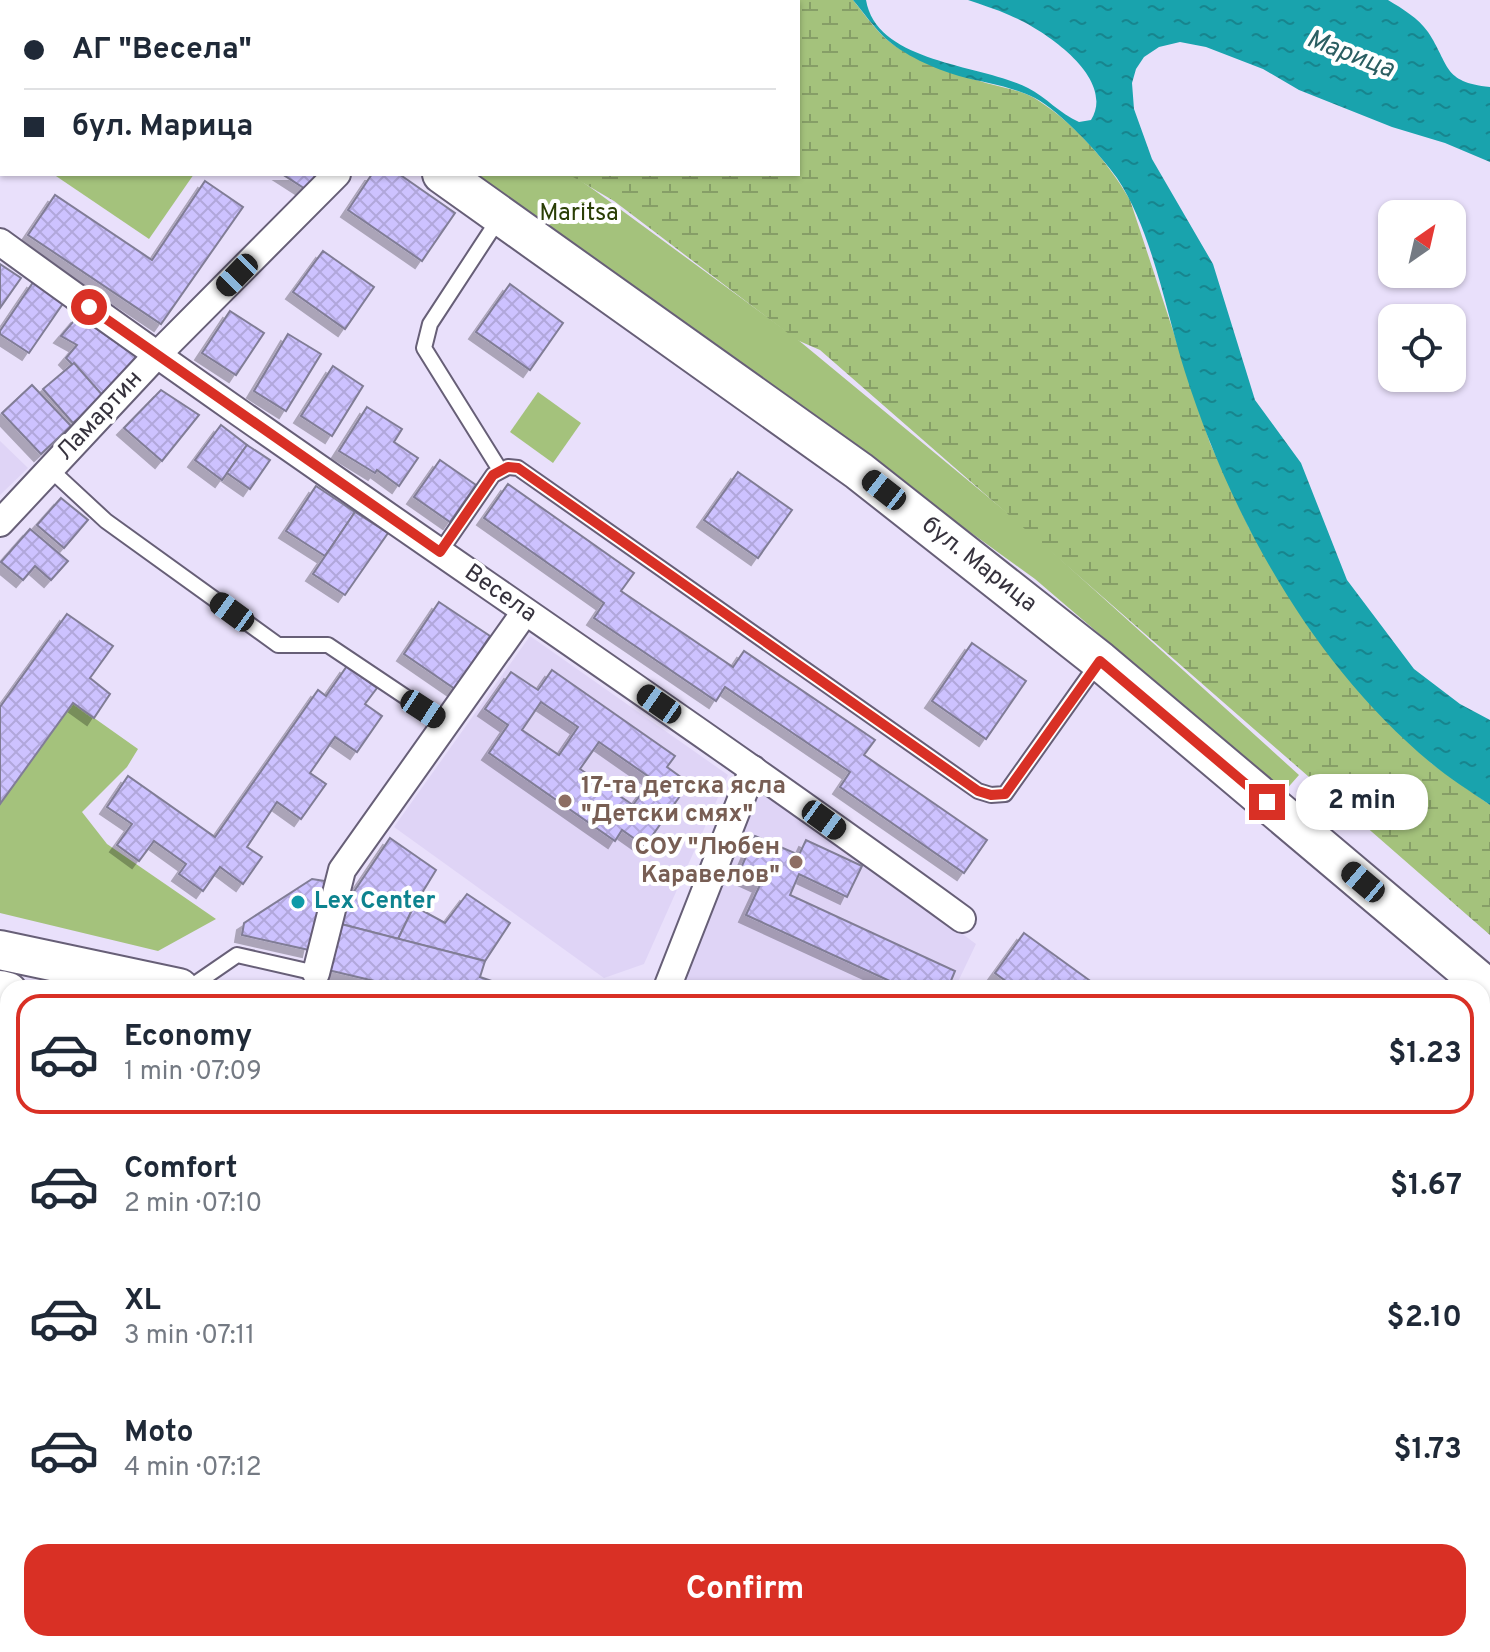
<!DOCTYPE html>
<meta charset="utf-8">
<style>
body{margin:0;font-family:Overpass,sans-serif;background:#f6f6f7;color:#1f2937;height:100vh;display:flex;flex-direction:column;font-size:30px;white-space:nowrap}
*{box-sizing:border-box;margin:0}
p{font-size:26px;color:#747a83}
.icon{flex:none;width:44px;height:44px;fill:none;stroke:currentColor;stroke-width:2;stroke-linecap:round;stroke-linejoin:round}
.map{position:relative;flex:1;overflow:hidden}
.panel{position:absolute;left:0px;top:980px;width:1490px;height:672px;display:flex;flex-direction:column;background:#fff;border-radius:24px 24px 0 0;box-shadow:0 2px 6px #0004}
.panel>*{flex:none}
.hud{position:absolute;left:0px;top:0px;width:800px;height:176px;box-shadow:0 2px 6px #0004;display:grid;align-content:center;height:176px;padding:0 24px;background:#fff}
.needle{width:52px;rotate:34deg}
.fabs{position:absolute;left:1378px;top:200px;display:grid;gap:16px}
.fabs a{display:grid;place-items:center;width:88px;height:88px;border-radius:16px;background:#fff;box-shadow:0 2px 6px #0004;font-size:40px}
.end{position:absolute;width:36px;height:36px;margin:-18px;border:10px solid #d93025;background:#fff;box-shadow:0 0 0 4px #fff}
.from{border-radius:50%}
.bubble{position:absolute;height:56px;border-radius:24px;background:#fff;box-shadow:0 2px 6px #0004;font-size:26px;font-weight:700;line-height:56px;text-align:center}
.car{position:absolute;width:24px;height:48px;margin:-24px -12px;border-radius:10px;box-shadow:0 0 6px 2px #0007;background:linear-gradient(#222 24%,#8ab4d8 0 40%,#222 0 76%,#8ab4d8 0 86%,#222 0)}
.hud b{display:flex;align-items:center;gap:28px;height:76px;font-size:30px}
.hud b+b{border-top:2px solid #e0e1e3}
.hud i{width:20px;height:20px;background:#1f2937}
ul{padding:14px 0 0;list-style:none}
li{display:flex;align-items:center;gap:24px;height:120px;margin:0 16px 12px;padding:0 8px;border:4px solid transparent;border-radius:24px}
li div{flex:1}
li b{display:block;font-size:30px}
li em{font-style:normal;font-weight:700}
li.active{border-color:#d93025}
li>.icon{width:72px;height:72px;stroke-width:1.5}
.action{display:flex;gap:16px;margin-top:auto;padding:16px 24px}
.action a{flex:1;height:92px;border-radius:24px;background:#d93025;color:#fff;font-size:32px;font-weight:700;line-height:92px;text-align:center}
.map>svg:first-child{display:block}
.built{fill:#dfd4f6}
.green{fill:#a4c27c}
.wetland{fill:url(#wetland-marsh)}
.water{fill:url(#water-ripples)}
.building{fill:url(#building-cross-hatch);stroke:#817d96;stroke-width:2;fill-rule:evenodd;filter:url(#shadow)}
.lines{fill:none;stroke-linecap:round;stroke-linejoin:round}
.lane-casing{stroke:#675f77;stroke-width:18}
.street-casing{stroke:#675f77;stroke-width:30}
.secondary-casing{stroke:#675f77;stroke-width:42}
.lane{stroke:#fff;stroke-width:14}
.street{stroke:#fff;stroke-width:26}
.secondary{stroke:#fff;stroke-width:38}
.route{stroke:#d93025;stroke-width:10}
.education-dot{fill:#8d6e63;stroke:#fff;stroke-width:3}
.culture-dot{fill:#0f9aa8;stroke:#fff;stroke-width:3}
.labels{text-anchor:middle;dominant-baseline:central;stroke-width:8;stroke-linejoin:round;paint-order:stroke}
.park-label{font-size:24px;fill:#2a3e05;stroke:#fff}
.street-label{font-size:24px;fill:#36323d;stroke:#fff}
.education-label{font-size:24px;font-weight:bold;fill:#785e54;stroke:#fff;text-anchor:start}
.culture-label{font-size:24px;font-weight:bold;fill:#0d838f;stroke:#fff;text-anchor:start}
.water-label{font-size:26px;font-style:italic;fill:#2b5e62;stroke:#fff}
</style>
<div class="map">
<svg width="1490" height="1652" viewBox="0 0 1490 1652">
<defs>
<pattern id="wetland-marsh" width="20" height="14" patternUnits="userSpaceOnUse" patternTransform="scale(2)"><rect width="20" height="14" fill="#a4c27c"/><path d="M1 5h8M5 5V1M11 12h8M15 12V8" fill="none" stroke="#869e67"/></pattern>
<pattern id="water-ripples" width="26" height="14" patternUnits="userSpaceOnUse" patternTransform="scale(2)"><rect width="26" height="14" fill="#19a3ad"/><path d="M2 4q2-2 4 0t4 0M15 11q2-2 4 0t4 0" fill="none" stroke="#17858e"/></pattern>
<pattern id="building-cross-hatch" width="8" height="8" patternUnits="userSpaceOnUse" patternTransform="scale(2)"><rect width="8" height="8" fill="#cdc2ff"/><path d="M0 0l8 8M0 8l8-8" fill="none" stroke="#b1a7db"/></pattern>
<filter id="shadow"><feDropShadow dx="-7" dy="7" stdDeviation="0" flood-color="#0004"/></filter>
</defs>
<rect width="100%" height="100%" fill="#e9e0fb"/>
<g class="built">
<polygon points="0,441 28,468 0,495"/>
<polygon points="530,636 728,775 644,964 604,978 394,827"/>
<polygon points="757,781 976,944 955,988 677,988"/>
</g>
<g class="green">
<polygon points="53,174 194,174 149,239"/>
<polygon points="475,174 571,174 594,190 797,339 1028,530 1299,775 1284,792 1035,579"/>
<polygon points="538,392 581,423 553,463 510,432"/>
<polygon points="73,703 138,749 127,767 82,812 107,844 216,919 158,951 0,913 0,804"/>
<polygon points="329,1644 417,1644 412,1652 323,1652"/>
<polygon points="545,1644 691,1644 702,1652 557,1652"/>
</g>
<path class="wetland" d="M327,0H853C863,12 873,27 885,38C911,61 954,73 986,83C1004,88 1023,90 1039,101C1076,125 1108,162 1130,200L1210,443L1249,528L1431,763L1490,805V935L820,350L797,340L614,201L568,174H798V2Z"/>
<path class="water" d="M853,0H866C877,64 982,64 1028,88C1046,97 1060,114 1079,122L1091,120C1117,78 1043,29 1009,15C996,9 982,5 968,0H1388C1403,9 1418,18 1428,32C1450,65 1442,82 1490,87V162L1445,143L1392,127L1299,90L1263,69L1206,47L1180,42L1159,47L1144,57L1136,69L1132,83L1134,109L1152,159L1213,264L1255,400L1301,463L1347,580L1414,669L1460,704L1490,720V805C1470,791 1449,778 1431,763C1312,664 1231,517 1185,372C1166,312 1152,230 1117,178C1101,155 1060,111 1035,98C1011,86 985,83 959,76C935,69 903,55 884,37C873,26 863,12 853,0Z"/>
<g class="building">
<polygon points="282,174 316,174 307,190"/>
<polygon points="372,174 399,174 455,213 422,261 348,210"/>
<polygon points="205,181 243,207 161,324 28,235 55,195 152,260"/>
<polygon points="323,251 374,287 345,329 293,292"/>
<polygon points="0,264 21,278 0,308"/>
<polygon points="34,281 64,302 29,353 0,334 0,331"/>
<polygon points="510,284 563,323 530,370 476,332"/>
<polygon points="230,311 264,333 236,375 202,353"/>
<polygon points="78,316 140,359 104,397 66,358 77,345 61,336"/>
<polygon points="288,334 321,354 286,411 254,391"/>
<polygon points="74,363 104,397 73,423 43,389"/>
<polygon points="333,366 363,386 332,436 301,416"/>
<polygon points="32,385 71,426 41,454 2,413"/>
<polygon points="161,390 199,415 162,461 124,428"/>
<polygon points="367,407 402,429 394,442 418,458 399,486 377,470 375,473 339,451"/>
<polygon points="221,425 247,445 222,480 195,460"/>
<polygon points="247,445 270,460 250,489 227,473"/>
<polygon points="440,460 476,485 450,522 414,497"/>
<polygon points="738,472 792,510 758,558 704,520"/>
<polygon points="508,484 634,573 621,591 733,667 744,651 875,740 864,755 987,840 964,873 840,787 850,772 725,687 716,701 594,618 604,603 484,518"/>
<polygon points="316,486 355,512 325,556 286,531"/>
<polygon points="61,498 88,520 64,548 37,525"/>
<polygon points="355,512 388,533 345,595 313,574"/>
<polygon points="30,529 68,561 51,580 35,566 23,580 1,562"/>
<polygon points="439,602 490,636 455,689 404,654"/>
<polygon points="67,614 113,646 90,678 110,694 94,718 73,703 0,804 0,707"/>
<polygon points="972,643 1026,681 986,739 932,701"/>
<polygon points="347,666 377,688 365,704 382,716 357,752 335,737 310,773 326,784 301,819 277,802 247,847 262,857 243,884 220,867 203,891 179,874 186,864 154,841 139,861 117,845 132,824 107,807 128,776 215,837 318,690 326,696"/>
<path d="M552,670L675,756L667,767L689,783L645,846L622,830L615,841L489,753L508,725L485,709L511,672L538,690ZM541,702L578,727L559,755L522,730ZM599,742L652,779L633,805L580,769Z"/>
<polygon points="755,836 799,855 806,840 862,866 847,897 799,874 790,895 955,971 948,988 905,988 746,915 760,885 738,875"/>
<polygon points="390,838 436,870 414,906 398,939 341,924 349,899"/>
<polygon points="312,879 325,881 309,950 242,935 244,923"/>
<polygon points="467,894 510,923 485,961 398,939 414,906 445,923"/>
<polygon points="341,924 485,961 480,977 512,988 404,988 328,970"/>
<polygon points="1024,933 1100,988 1015,988 995,973"/>
<polygon points="1482,1033 1490,1039 1490,1128 1482,1122"/>
<polygon points="1490,1133 1490,1233 1482,1228 1482,1141"/>
<polygon points="1482,1256 1490,1261 1490,1364 1482,1376"/>
<polygon points="0,1415 8,1416 8,1461 1,1460 4,1447 0,1446"/>
<polygon points="938,1644 988,1644 982,1652 933,1652"/>
<polygon points="1179,1644 1228,1644 1223,1652 1174,1652"/>
</g>
<g class="lines">
<defs>
<g id="lane">
<polyline points="51,470 106,521 278,645 328,645 446,724"/>
<polyline points="500,470 424,348 430,324 500,217"/>
<polyline points="440,552 493,475 508,467 518,468 978,791 991,795 1005,794 1098,663"/>
<polyline points="189,988 237,955 316,973"/>
<polyline points="0,1179 8,1165"/>
<polyline points="0,1204 8,1211"/>
<polyline points="0,1308 8,1272"/>
<polyline points="490,1644 499,1652"/>
<polyline points="1404,1644 1408,1652"/>
<polyline points="904,1652 910,1644"/>
<polyline points="1156,1652 1162,1644"/>
</g>
<g id="street">
<path d="M0,242C317,473 645,688 962,919"/>
<polyline points="0,523 156,356 337,174"/>
<polyline points="316,973 342,870 525,612"/>
<polyline points="667,988 753,769"/>
<polyline points="0,1356 8,1357"/>
<polyline points="0,1605 8,1609"/>
<polyline points="70,1644 85,1652"/>
<polyline points="718,1644 730,1652"/>
<polyline points="302,1652 309,1644"/>
</g>
<g id="secondary">
<polyline points="188,0 191,2"/>
<polyline points="442,174 859,471 1100,661 1490,990"/>
<polyline points="0,950 179,988"/>
<polyline points="0,990 8,992"/>
<polyline points="1482,1544 1490,1549"/>
<polyline points="1482,1610 1490,1618"/>
</g>
</defs>
<use href="#lane" class="lane-casing"/>
<use href="#street" class="street-casing"/>
<use href="#secondary" class="secondary-casing"/>
<use href="#lane" class="lane"/>
<use href="#street" class="street"/>
<use href="#secondary" class="secondary"/>
</g>
<g class="lines">
<polyline class="route" points="89,307 440,552 493,475 508,467 518,468 978,791 991,795 1005,794 1100,661 1267,802"/>
</g>
<g class="education-dot">
<circle cx="565" cy="801" r="8"/>
<circle cx="796" cy="862" r="8"/>
</g>
<circle class="culture-dot" cx="298" cy="902" r="8"/>
<g class="labels">
<g class="park-label">
<text x="579" y="214">Maritsa</text>
</g>
<g class="street-label">
<text transform="translate(100 416) rotate(-47)">Ламартин</text>
<text transform="translate(979 565) rotate(38)">бул. Марица</text>
<text transform="translate(500 594) rotate(35)">Весела</text>
</g>
<g class="education-label">
<text x="581" y="787">17-та детска ясла<tspan x="581" dy="28">"Детски смях"</tspan></text>
<text x="780" y="848" text-anchor="end">СОУ "Любен<tspan x="780" dy="28">Каравелов"</tspan></text>
</g>
<g class="culture-label">
<text x="314" y="902">Lex Center</text>
</g>
<g class="water-label">
<text transform="translate(1350 55) rotate(21)">Марица</text>
</g>
</g>
</svg>
<div class="fabs">
<a><svg class="needle" viewBox="-14 -14 28 28"><path d="M0-13l5 13h-10z" fill="#e53935"/><path d="M0 13l5-13h-10z" fill="#747a83"/></svg></a>
<a><svg class="icon" aria-label="locate" viewBox="0 0 24 24"><circle cx="12" cy="12" r="6"/><path d="M12 2v4M12 18v4M2 12h4M18 12h4"/></svg></a>
</div>
<i class="end from" style="left:89px;top:307px"></i>
<i class="end" style="left:1267px;top:802px"></i>
<div class="bubble" style="left:1296px;top:774px;width:132px">2 min</div>
<i class="car" style="left:237px;top:275px;rotate:224deg"></i>
<i class="car" style="left:884px;top:490px;rotate:308deg"></i>
<i class="car" style="left:232px;top:612px;rotate:306deg"></i>
<i class="car" style="left:659px;top:704px;rotate:305deg"></i>
<i class="car" style="left:423px;top:709px;rotate:123deg"></i>
<i class="car" style="left:824px;top:820px;rotate:126deg"></i>
<i class="car" style="left:1363px;top:882px;rotate:310deg"></i>
<div class="hud">
<b><i class="from"></i>АГ &quot;Весела&quot;</b>
<b><i></i>бул. Марица</b>
</div>
<section class="panel">
<ul>
<li class="active"><svg class="icon" aria-label="car" viewBox="0 0 24 24"><path d="M5 17H2v-5l4-1 3-4h7l3 4 3 1v5h-3M9 17h6M6 11h13"/><circle cx="7" cy="17" r="2"/><circle cx="17" cy="17" r="2"/></svg><div><b>Economy</b><p>1 min · 07:09</p></div><em>$1.23</em></li>
<li><svg class="icon" aria-label="car" viewBox="0 0 24 24"><path d="M5 17H2v-5l4-1 3-4h7l3 4 3 1v5h-3M9 17h6M6 11h13"/><circle cx="7" cy="17" r="2"/><circle cx="17" cy="17" r="2"/></svg><div><b>Comfort</b><p>2 min · 07:10</p></div><em>$1.67</em></li>
<li><svg class="icon" aria-label="car" viewBox="0 0 24 24"><path d="M5 17H2v-5l4-1 3-4h7l3 4 3 1v5h-3M9 17h6M6 11h13"/><circle cx="7" cy="17" r="2"/><circle cx="17" cy="17" r="2"/></svg><div><b>XL</b><p>3 min · 07:11</p></div><em>$2.10</em></li>
<li><svg class="icon" aria-label="car" viewBox="0 0 24 24"><path d="M5 17H2v-5l4-1 3-4h7l3 4 3 1v5h-3M9 17h6M6 11h13"/><circle cx="7" cy="17" r="2"/><circle cx="17" cy="17" r="2"/></svg><div><b>Moto</b><p>4 min · 07:12</p></div><em>$1.73</em></li>
</ul>
<div class="action"><a>Confirm</a></div>
</section>
</div>
